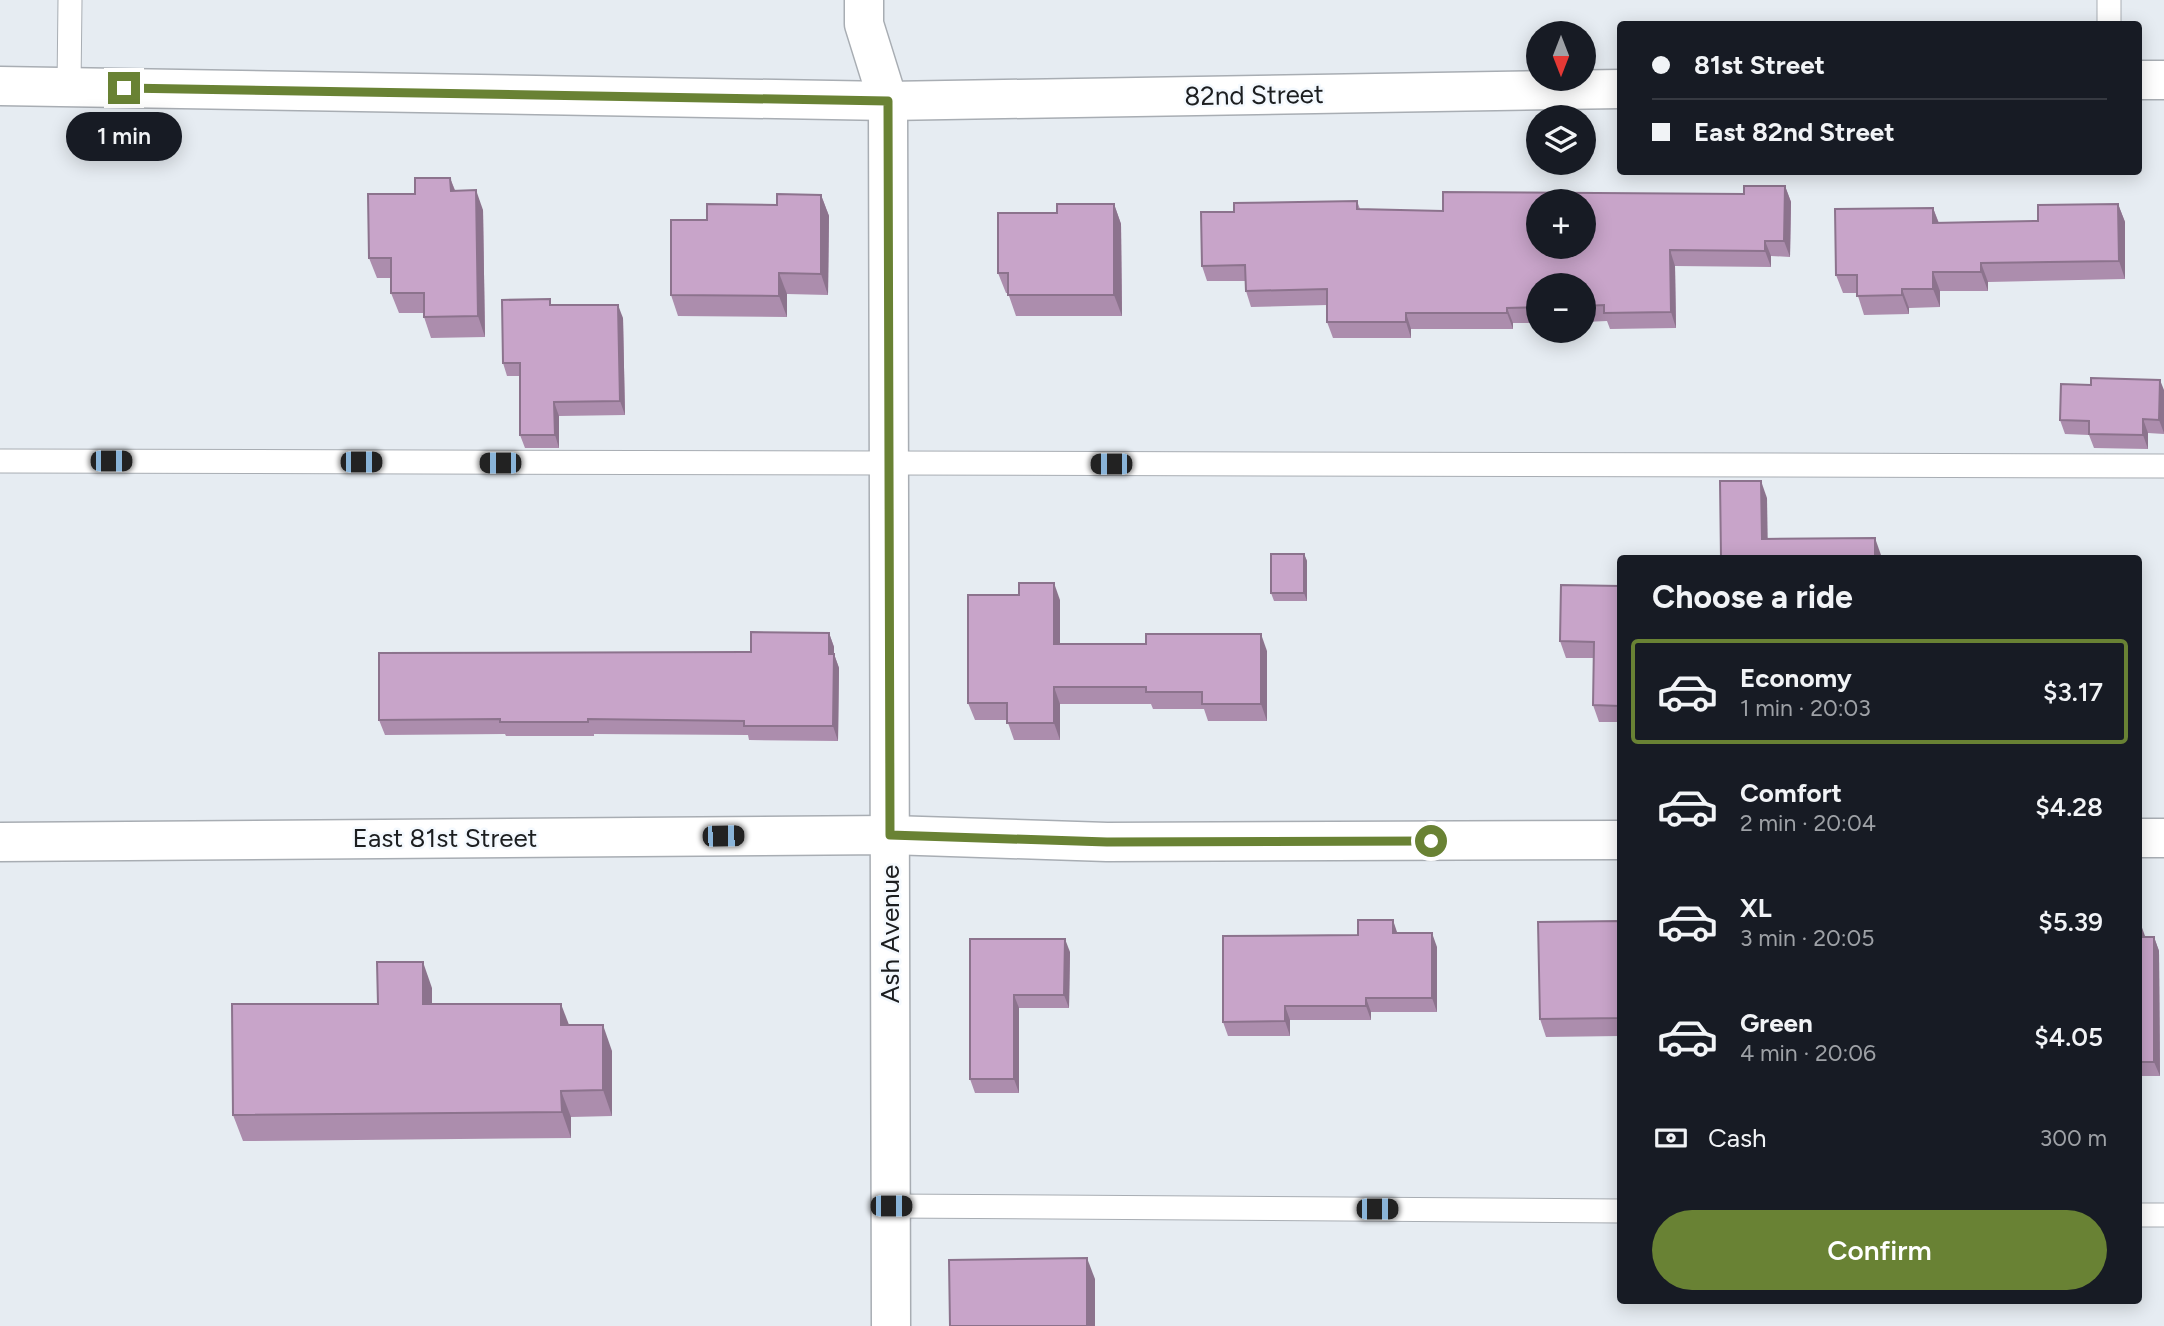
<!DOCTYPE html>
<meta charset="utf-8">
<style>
body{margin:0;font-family:Figtree,sans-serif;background:#242831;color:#f1f3f6;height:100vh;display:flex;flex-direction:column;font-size:26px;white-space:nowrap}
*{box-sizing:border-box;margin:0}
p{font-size:23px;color:#9ea1a6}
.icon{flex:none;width:38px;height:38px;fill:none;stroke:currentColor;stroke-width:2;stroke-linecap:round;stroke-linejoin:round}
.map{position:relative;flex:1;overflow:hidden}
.details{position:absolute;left:1617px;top:555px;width:525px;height:749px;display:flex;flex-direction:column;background:#171b24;border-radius:7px;box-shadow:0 4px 18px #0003}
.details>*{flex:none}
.hud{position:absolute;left:1617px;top:21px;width:525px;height:154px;border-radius:7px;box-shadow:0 4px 18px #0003;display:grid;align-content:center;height:154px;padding:0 35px;background:#171b24}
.needle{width:46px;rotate:180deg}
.tools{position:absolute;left:1526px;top:21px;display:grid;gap:14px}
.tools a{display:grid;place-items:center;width:70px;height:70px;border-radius:50%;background:#171b24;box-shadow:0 4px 18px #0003;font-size:35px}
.end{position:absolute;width:32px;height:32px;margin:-16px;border:9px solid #698234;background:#fff;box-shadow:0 0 0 4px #fff}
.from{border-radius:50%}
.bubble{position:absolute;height:49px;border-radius:24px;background:#171b24;box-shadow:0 4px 18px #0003;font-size:23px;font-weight:600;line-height:49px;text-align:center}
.car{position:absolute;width:21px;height:42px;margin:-21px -10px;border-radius:9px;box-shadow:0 0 5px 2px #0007;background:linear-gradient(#222 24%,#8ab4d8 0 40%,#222 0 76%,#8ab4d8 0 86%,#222 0)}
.hud b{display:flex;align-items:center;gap:24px;height:66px;font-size:26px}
.hud b+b{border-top:2px solid #363941}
.hud i{width:18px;height:18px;background:#f1f3f6}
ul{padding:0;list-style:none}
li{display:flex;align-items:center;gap:21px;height:105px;margin:0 14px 10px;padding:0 21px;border:4px solid transparent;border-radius:7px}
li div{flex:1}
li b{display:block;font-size:26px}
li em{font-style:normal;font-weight:600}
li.selected{border-color:#698234}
li>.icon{width:63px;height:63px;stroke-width:1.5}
h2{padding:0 35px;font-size:32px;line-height:84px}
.pay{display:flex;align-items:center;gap:18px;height:77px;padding:0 35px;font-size:26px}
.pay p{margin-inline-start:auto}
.cta{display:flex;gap:14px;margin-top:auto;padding:14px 35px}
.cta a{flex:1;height:80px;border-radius:42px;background:#698234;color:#fff;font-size:28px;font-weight:600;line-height:80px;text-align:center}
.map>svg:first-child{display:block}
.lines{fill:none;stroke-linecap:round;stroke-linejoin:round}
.lane-casing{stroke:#a8adb3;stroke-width:25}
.street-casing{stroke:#a8adb3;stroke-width:41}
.secondary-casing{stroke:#a8adb3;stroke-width:41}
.lane{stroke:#fff;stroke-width:23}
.street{stroke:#fff;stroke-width:38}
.secondary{stroke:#fff;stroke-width:38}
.wall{fill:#ac8dad}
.shaded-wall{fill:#8c738d}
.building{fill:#c8a4c9;stroke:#8c738d;stroke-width:2;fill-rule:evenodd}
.route{stroke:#698234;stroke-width:9}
.labels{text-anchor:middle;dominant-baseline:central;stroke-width:5;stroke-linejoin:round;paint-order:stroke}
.street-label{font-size:26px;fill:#1c1e20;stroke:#f4f9fe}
</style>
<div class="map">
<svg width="2164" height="1326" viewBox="0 0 2164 1326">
<rect width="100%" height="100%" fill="#e6ecf2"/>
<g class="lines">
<defs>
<g id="lane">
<polyline points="2109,0 2109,24"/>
<polyline points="69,87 70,0"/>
<polyline points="0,461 2164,466"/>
<polyline points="891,1206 1620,1211"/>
<polyline points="2138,1215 2164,1215"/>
</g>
<g id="street">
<polyline points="864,0 864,24 888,101 891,1326"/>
<polyline points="2138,838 2164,838"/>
<polyline points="0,842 890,835 1107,842 1620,840"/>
</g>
<g id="secondary">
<polyline points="2138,80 2164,80"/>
<polyline points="0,86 888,101 1620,89"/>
</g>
</defs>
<use href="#lane" class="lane-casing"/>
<use href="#street" class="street-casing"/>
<use href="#secondary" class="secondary-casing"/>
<use href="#lane" class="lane"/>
<use href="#street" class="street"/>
<use href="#secondary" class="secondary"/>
</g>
<g class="wall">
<polygon points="450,178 455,190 483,210 485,337 431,338 424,317 424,313 399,313 391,293 391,278 377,278 369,258 415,194"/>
<polygon points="1785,186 1791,202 1790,257 1771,256 1771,267 1675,266 1676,328 1610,329 1607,321 1584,322 1584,285 1538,285 1538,323 1513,323 1513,329 1411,329 1411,338 1333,338 1327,322 1327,305 1251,307 1246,291 1245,281 1207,281 1202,266 1234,212 1357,201 1360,209 1443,211 1744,194"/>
<polygon points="821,195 829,216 828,295 787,294 787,317 678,316 671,295 707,220"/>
<polygon points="1114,204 1121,224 1122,316 1016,316 1008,293 1006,293 998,273 1057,213"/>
<polygon points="2118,204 2125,222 2125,279 1988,282 1988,291 1940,291 1940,307 1909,308 1909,314 1864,315 1857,293 1843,293 1836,275 1933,208 1939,223 2038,221"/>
<polygon points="552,305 623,318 625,415 559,416 559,448 525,448 520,435 520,376 507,376 503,363"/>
<polygon points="2164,390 2164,434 2148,433 2148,449 2094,448 2089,435 2065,434 2060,420"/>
<polygon points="1304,554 1307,561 1307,601 1274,601 1271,593"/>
<polygon points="1620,586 1620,722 1599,722 1593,705 1593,658 1566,658 1560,641"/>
<polygon points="1019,595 1060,600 1060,644 1267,651 1267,721 1208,721 1204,709 1153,709 1151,704 1060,704 1060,740 1014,740 1007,720 975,720 968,703"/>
<polygon points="829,633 834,647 834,654 839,668 838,741 749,740 748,735 594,734 594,736 506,736 505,734 385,735 379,720 751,652"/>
<polygon points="1620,921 1620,1036 1546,1037 1540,1019"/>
<polygon points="2138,922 2145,937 2154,937 2159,951 2160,1076 2138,1076"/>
<polygon points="1398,933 1437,947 1437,1012 1371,1012 1371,1020 1290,1020 1290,1036 1228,1036 1223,1022 1358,935"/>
<polygon points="970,939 1070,952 1069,1008 1019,1008 1019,1093 975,1093 970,1079"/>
<polygon points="432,988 432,1004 569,1025 612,1051 612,1116 571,1117 571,1138 243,1141 233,1115 378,1004"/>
</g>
<g class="shaded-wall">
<polygon points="450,178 458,199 451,191"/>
<polygon points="1785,186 1791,202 1790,257 1784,241"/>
<polygon points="476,190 483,210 485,337 478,316"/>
<polygon points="821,195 829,216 828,295 821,274"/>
<polygon points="1114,204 1121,224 1122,316 1114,295"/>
<polygon points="2118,204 2125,222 2125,279 2119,261"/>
<polygon points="1933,208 1940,227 1933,223"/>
<polygon points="1765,241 1771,256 1771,267 1765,251"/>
<polygon points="1670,250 1675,266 1676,328 1671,312"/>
<polygon points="1981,263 1988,282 1988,291 1981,272"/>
<polygon points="1933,272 1940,291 1940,307 1933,289"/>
<polygon points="779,273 787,294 787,317 779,296"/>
<polygon points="1902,289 1909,308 1909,314 1902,295"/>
<polygon points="618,305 623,318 625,415 620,401"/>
<polygon points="1507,308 1513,323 1513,329 1507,313"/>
<polygon points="1406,313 1411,329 1411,338 1406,322"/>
<polygon points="2160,380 2164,390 2164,433 2159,420"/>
<polygon points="554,402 559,416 559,448 555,435"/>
<polygon points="2143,419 2148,433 2148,449 2143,435"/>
<polygon points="1761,481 1767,498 1768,556 1762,539"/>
<polygon points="1875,538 1881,555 1881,558 1875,558"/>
<polygon points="1304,554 1307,561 1307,601 1304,593"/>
<polygon points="1054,583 1060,600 1060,661 1054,644"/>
<polygon points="829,633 834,647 834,654 839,668 838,741 833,726 829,654"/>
<polygon points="1261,634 1267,651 1267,721 1261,704"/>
<polygon points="1054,687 1060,704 1060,740 1054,723"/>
<polygon points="1393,920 1398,935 1393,933"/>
<polygon points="2140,922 2145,936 2140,937"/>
<polygon points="1432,933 1437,947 1437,1012 1432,998"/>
<polygon points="2154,937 2159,951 2160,1076 2154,1062"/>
<polygon points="1065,939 1070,952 1069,1008 1064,995"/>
<polygon points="423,962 432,988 432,1030 423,1004"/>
<polygon points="1014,995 1019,1008 1019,1093 1014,1079"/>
<polygon points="1366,998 1371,1012 1371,1020 1366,1006"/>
<polygon points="561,1004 571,1030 561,1025"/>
<polygon points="1285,1006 1290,1020 1290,1036 1285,1021"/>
<polygon points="603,1025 612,1051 612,1116 603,1090"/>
<polygon points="561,1091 571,1117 571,1138 562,1112"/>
<polygon points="1087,1258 1095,1279 1095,1326 1087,1326"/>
</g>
<g class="building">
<polygon points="415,178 450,178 451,191 476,190 478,316 424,317 424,293 391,293 391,258 369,258 368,194 415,194"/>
<path d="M1744,186H1785L1784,241H1765V251L1670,250L1671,312L1604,313V305L1584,306V285H1538V307L1507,308V313H1406V322H1327V289L1246,291L1245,265L1202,266L1201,212H1234V203L1357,201V209L1443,211V192L1744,194ZM1538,201H1584V247H1538Z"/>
<polygon points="777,194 821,195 821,274 779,273 779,296 671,295 671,220 707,220 707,204 777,205"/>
<polygon points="1057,204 1114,204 1114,295 1008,295 1008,273 998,273 998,213 1057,213"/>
<polygon points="2118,204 2119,261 1981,263 1981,272 1933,272 1933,289 1902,289 1902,295 1857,296 1857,275 1836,275 1835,209 1933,208 1933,223 2038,221 2038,205"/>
<polygon points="550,299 550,305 618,305 620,401 554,402 555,435 520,435 520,363 503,363 502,300"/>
<polygon points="2091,378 2160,380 2159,420 2143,419 2143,435 2089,434 2089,421 2060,420 2061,384 2091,385"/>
<polygon points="1720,481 1761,481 1762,539 1875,538 1875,558 1721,558"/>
<rect x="1271" y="554" width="33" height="39"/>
<polygon points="1019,583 1054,583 1054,644 1146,644 1146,634 1261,634 1261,704 1202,704 1202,692 1146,692 1146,687 1054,687 1054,723 1007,723 1007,703 968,703 968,595 1019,595"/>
<polygon points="1561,585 1620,586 1620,706 1593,705 1594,642 1560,641"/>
<polygon points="751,632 829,633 829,654 834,654 833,726 744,726 744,721 588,719 588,722 500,722 500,719 379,720 379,653 745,652 751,652"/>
<polygon points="1358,920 1393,920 1393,933 1432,933 1432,998 1366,998 1366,1006 1285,1006 1285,1021 1223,1022 1223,936 1358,935"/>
<polygon points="1620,921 1620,1018 1540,1019 1538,922"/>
<polygon points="2138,922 2140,922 2140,937 2154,937 2154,1062 2138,1062"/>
<polygon points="970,939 1065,939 1064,995 1014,995 1014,1079 970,1079"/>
<polygon points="377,962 423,962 423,1004 561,1004 561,1025 603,1025 603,1090 561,1091 562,1112 233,1115 232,1004 378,1004"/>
<polygon points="1087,1258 1087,1326 950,1326 949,1260"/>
</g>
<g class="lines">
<polyline class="route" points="124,88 888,101 890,835 1107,842 1431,841"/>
</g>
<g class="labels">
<g class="street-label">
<text transform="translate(1254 95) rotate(-1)">82nd Street</text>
<text x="445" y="838">East 81st Street</text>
<text transform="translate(890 934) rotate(-90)">Ash Avenue</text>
</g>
</g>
</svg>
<div class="tools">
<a><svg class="needle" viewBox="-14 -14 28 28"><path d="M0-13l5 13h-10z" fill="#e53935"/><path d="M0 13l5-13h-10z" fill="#9ea1a6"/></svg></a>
<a><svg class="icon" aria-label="layers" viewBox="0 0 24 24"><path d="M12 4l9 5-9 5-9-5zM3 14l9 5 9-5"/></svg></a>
<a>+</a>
<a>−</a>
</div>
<i class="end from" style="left:1431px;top:841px"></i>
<i class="end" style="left:124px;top:88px"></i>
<div class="bubble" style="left:66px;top:112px;width:116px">1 min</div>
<i class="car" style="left:111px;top:461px;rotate:90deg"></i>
<i class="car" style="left:361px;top:462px;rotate:90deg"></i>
<i class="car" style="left:500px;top:463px;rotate:270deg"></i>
<i class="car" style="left:1111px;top:464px;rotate:270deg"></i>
<i class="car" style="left:723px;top:836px;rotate:89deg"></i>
<i class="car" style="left:891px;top:1206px;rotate:90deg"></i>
<i class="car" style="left:1377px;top:1209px;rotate:90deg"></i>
<div class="hud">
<b><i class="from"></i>81st Street</b>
<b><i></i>East 82nd Street</b>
</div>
<section class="details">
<h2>Choose a ride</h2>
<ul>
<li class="selected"><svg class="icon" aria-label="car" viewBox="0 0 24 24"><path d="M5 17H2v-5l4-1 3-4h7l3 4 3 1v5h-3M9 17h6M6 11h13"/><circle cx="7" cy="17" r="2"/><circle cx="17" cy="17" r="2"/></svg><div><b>Economy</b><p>1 min · 20:03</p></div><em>$3.17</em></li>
<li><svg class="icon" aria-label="car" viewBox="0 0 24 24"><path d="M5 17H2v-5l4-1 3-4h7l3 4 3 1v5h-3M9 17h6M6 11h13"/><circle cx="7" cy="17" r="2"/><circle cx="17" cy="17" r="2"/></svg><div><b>Comfort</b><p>2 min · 20:04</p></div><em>$4.28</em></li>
<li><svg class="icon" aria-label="car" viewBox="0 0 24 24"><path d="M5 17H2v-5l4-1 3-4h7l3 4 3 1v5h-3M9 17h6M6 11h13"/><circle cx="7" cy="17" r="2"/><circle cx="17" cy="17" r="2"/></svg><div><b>XL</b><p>3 min · 20:05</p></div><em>$5.39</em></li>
<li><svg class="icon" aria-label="car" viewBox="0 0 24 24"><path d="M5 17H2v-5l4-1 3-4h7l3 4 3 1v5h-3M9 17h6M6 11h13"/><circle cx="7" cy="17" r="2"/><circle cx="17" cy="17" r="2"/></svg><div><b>Green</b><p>4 min · 20:06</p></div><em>$4.05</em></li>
</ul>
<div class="pay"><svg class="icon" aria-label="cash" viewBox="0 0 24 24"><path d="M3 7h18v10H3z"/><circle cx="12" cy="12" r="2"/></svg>Cash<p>300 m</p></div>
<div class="cta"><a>Confirm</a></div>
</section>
</div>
